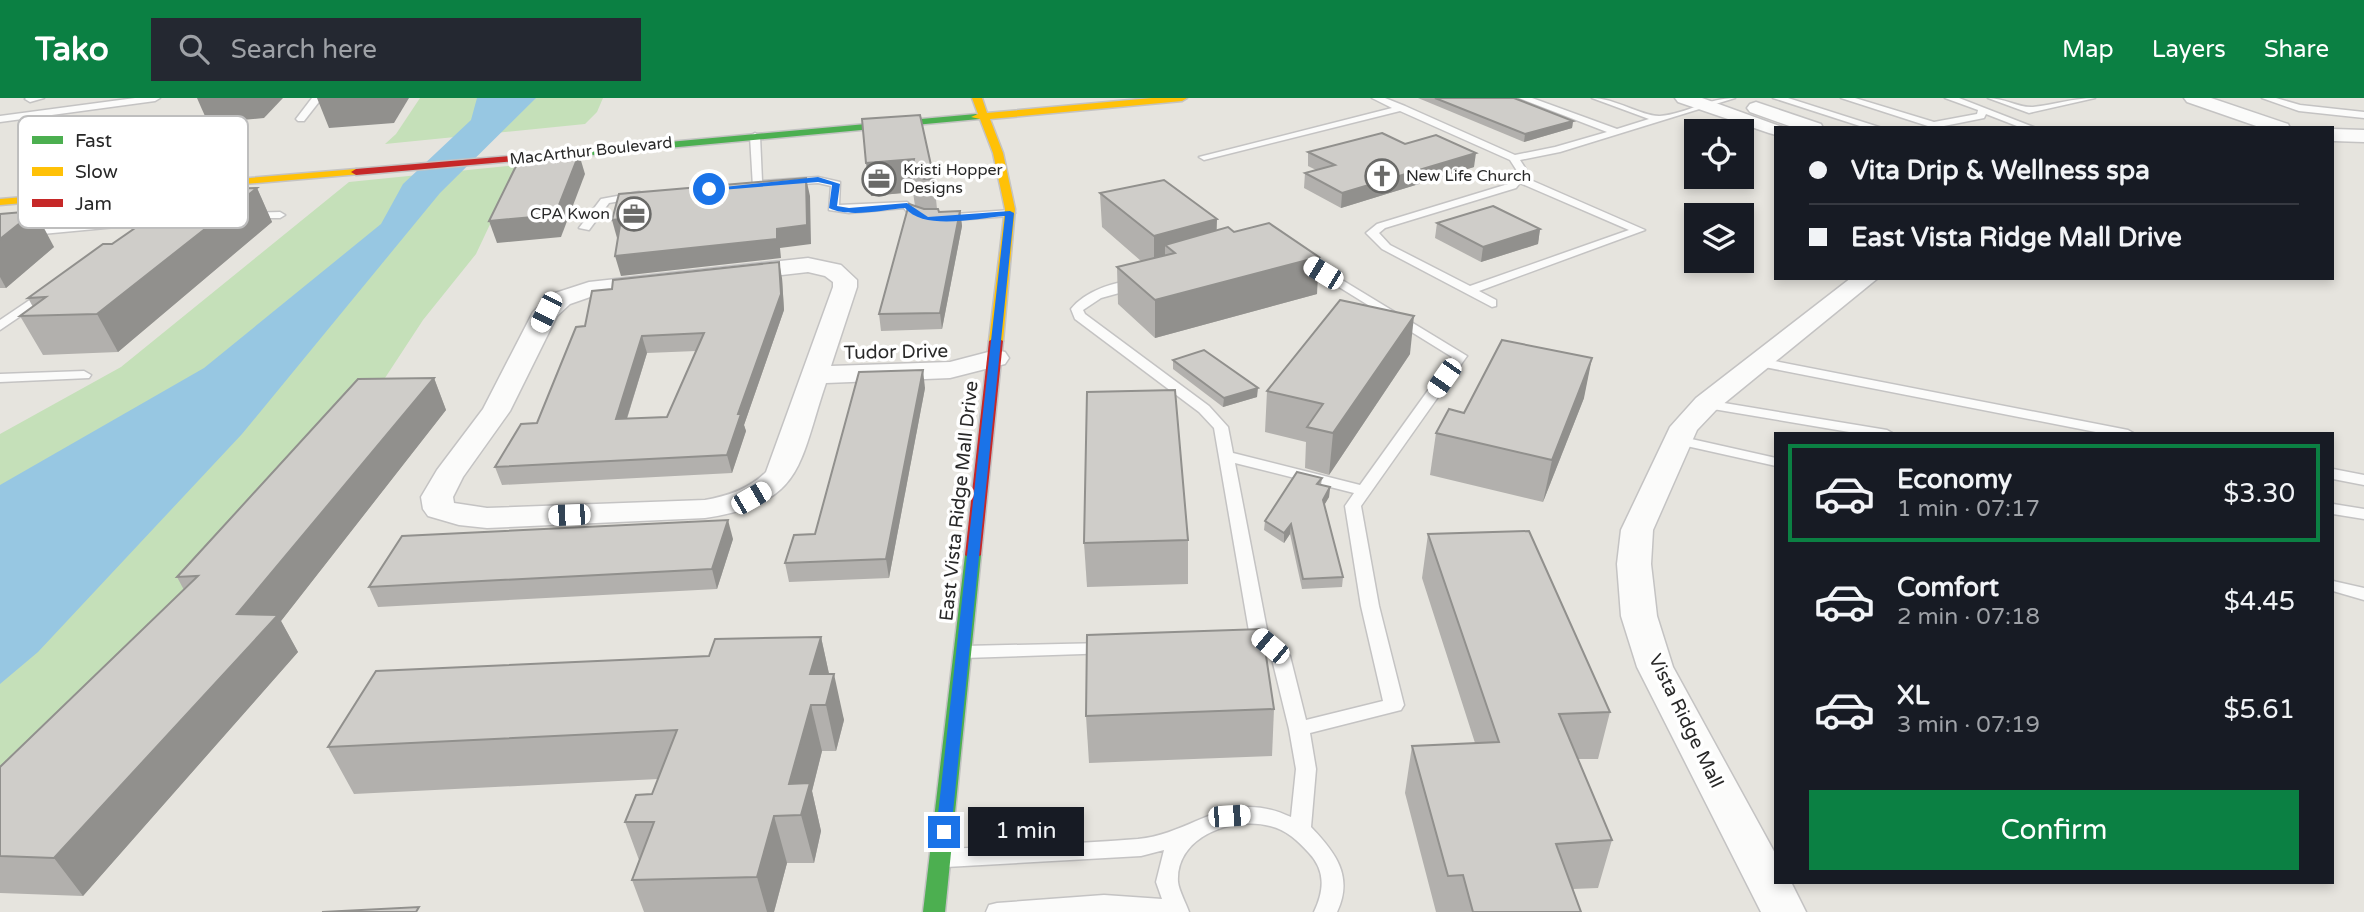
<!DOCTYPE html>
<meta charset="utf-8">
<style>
body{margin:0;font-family:"Varela Round",sans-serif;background:#242831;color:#f1f3f6;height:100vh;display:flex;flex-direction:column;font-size:26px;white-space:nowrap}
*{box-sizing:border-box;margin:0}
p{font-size:23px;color:#9ea1a6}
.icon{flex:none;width:38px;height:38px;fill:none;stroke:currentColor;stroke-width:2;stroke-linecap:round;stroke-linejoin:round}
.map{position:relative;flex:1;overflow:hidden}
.panel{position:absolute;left:1774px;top:334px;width:560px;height:452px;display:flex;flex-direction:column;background:#171b24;border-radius:0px;box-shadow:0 4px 10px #0003}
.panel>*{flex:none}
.hud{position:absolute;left:1774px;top:28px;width:560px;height:154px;border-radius:0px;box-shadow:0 4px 10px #0003;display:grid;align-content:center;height:154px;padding:0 35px;background:#171b24}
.fabs{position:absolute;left:1684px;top:21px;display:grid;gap:14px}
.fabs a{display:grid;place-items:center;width:70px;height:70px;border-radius:0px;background:#171b24;box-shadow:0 4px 10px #0003;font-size:35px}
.end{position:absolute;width:32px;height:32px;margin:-16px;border:9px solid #1a73e8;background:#fff;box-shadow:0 0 0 4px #fff}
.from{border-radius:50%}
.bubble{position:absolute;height:49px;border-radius:0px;background:#171b24;box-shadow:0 4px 10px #0003;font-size:23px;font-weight:600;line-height:49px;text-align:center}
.car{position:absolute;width:21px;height:42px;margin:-21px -10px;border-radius:9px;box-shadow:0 0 5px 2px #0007;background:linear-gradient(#fff 24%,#345 0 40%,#fff 0 76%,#345 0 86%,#fff 0)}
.hud b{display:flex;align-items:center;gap:24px;height:66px;font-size:26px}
.hud b+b{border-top:2px solid #363941}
.hud i{width:18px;height:18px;background:#f1f3f6}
ul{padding:12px 0 0;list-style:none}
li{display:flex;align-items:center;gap:21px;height:98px;margin:0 14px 10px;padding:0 21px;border:4px solid transparent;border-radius:0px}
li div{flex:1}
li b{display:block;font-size:26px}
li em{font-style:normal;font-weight:600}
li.current{border-color:#0b8043}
li>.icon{width:63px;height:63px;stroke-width:1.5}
.cta{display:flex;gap:14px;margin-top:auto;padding:14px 35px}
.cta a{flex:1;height:80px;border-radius:0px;background:#0b8043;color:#fff;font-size:28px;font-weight:600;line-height:80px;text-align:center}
header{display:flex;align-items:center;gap:42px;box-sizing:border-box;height:98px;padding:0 35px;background:#0b8043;color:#fff}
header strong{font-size:33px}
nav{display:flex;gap:38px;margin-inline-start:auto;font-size:24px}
.search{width:490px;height:63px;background:#242831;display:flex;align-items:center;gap:18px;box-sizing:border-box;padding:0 24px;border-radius:0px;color:#9ea1a6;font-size:26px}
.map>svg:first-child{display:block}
.green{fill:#c5e0b9}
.water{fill:#97c7e2}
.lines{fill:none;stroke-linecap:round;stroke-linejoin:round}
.lane-casing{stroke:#c4c3c3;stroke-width:3}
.street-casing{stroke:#c4c3c3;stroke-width:3}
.fast-casing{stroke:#c4c3c3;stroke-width:3}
.slow-casing{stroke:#c4c3c3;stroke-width:3}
.jam-casing{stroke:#c4c3c3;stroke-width:3}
.lane{fill:#fbfbfa;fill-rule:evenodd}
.street{fill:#fbfbfa;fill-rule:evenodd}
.fast{fill:#4caf50;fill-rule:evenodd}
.slow{fill:#ffc107;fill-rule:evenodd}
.jam{fill:#c62828;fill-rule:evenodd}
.wall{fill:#b2b0ad;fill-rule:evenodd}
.shaded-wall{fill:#91908d}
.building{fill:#cfcdc9;stroke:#91908d;stroke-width:2;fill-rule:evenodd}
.route{fill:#1a73e8}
.labels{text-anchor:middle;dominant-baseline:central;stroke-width:7;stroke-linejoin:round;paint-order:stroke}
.far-street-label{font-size:16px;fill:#282828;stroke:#fff}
.far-poi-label{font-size:16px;fill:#282828;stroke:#fff;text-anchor:start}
.street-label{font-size:19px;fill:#282828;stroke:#fff}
.key{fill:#fff;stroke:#bebebe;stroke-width:2}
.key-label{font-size:19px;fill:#282828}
</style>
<header>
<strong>Tako</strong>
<div class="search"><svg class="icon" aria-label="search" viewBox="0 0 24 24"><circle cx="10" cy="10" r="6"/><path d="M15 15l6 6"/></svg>Search here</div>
<nav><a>Map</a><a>Layers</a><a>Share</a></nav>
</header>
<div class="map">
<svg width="2364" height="814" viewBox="0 0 2364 814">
<rect width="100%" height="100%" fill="#e6e4de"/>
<g class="green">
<polygon points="420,0 603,0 597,14 585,26 385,46 396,36"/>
<polygon points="518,67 476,156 423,222 366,309 0,700 0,336 121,269 349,84"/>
</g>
<polygon class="water" points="477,0 536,0 440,95 242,336 38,554 0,586 0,387 204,270 381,126 403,86 471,22"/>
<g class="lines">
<defs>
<g id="lane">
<polygon points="44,0 30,4 25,1 26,0"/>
<polygon points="135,0 160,0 155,3 0,24 0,18"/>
<polygon points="312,0 322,0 304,23 298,23 296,21"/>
<path d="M1372,0H1385L1405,8L1515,57L1555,49L1607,34L1519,0H1532L1617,31L1649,21L1592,0C1615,0 1643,19 1660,18C1686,16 1708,0 1735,0L1560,54L1520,62L1529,76L1526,80L1645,132L1479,193L1496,202V208L1492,209L1382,151L1366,135L1377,126L1508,86L1519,76L1510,62L1400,13L1204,62L1199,59L1392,10ZM1520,85L1629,132L1470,188L1390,147L1379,135L1385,130L1516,90Z"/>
<polygon points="1773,0 1788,0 1882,30 1866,30"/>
<polygon points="1841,0 1855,0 1934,24 1977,16 1978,12 1945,0 1959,0 2036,30 2022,30 1986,16 1984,20 1934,30"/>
<path d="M1988,0C2004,0 2019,10 2033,9C2054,7 2073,0 2095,0L2029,15Z"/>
<polygon points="2262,0 2276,0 2300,7 2364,14 2364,20 2299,13"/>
<polygon points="755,35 760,38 762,83 818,79 840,84 839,107 907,104 917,113 928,118 1010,112 1015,115 1010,118 927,124 909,117 904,110 849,115 829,112 831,88 818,85 753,89 750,38"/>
<polygon points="187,85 196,87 156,119 169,120 169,124 0,140 0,134 141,121"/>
<polygon points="639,94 643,95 643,99 609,105 589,132 579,130 601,101"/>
<polygon points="250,115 280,114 285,117 280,120 246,120 245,118"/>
<path d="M1301,157L1467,258L1361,408L1379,508L1404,607L1401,612L1310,635L1316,671L1311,729C1335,754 1354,778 1337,814H1314C1324,793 1326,773 1309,755C1298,743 1287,732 1270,728C1234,718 1175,738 1178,784C1179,793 1186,805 1189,814H986L989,807L997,805L1104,797L1162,801L1156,784L1164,752L1141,758L946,769L938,766L935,760L938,754L946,751C1010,748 1074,746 1138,741C1196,735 1227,689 1291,719L1296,671L1289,631L1272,561L1250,539L1214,330L1199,314L1075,221L1071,211C1085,193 1119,181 1141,183V189L1101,200L1083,212L1085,216L1209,308L1228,329L1233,355L1360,387L1452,259L1297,163V159ZM1235,365L1354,395L1345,408L1361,508L1383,603L1306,622L1290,558L1268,537Z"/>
<polygon points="49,189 53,190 53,196 0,232 0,222"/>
<polygon points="1759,260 2128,332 2135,336 2106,336 1754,267 1752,264"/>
<polygon points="84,273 91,277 89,280 0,284 0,276"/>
<polygon points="1706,302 1887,332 1894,336 1861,336 1701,309 1699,306"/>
<polygon points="1678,338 1776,360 1776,368 1673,345 1671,342"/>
<polygon points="2333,371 2364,377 2364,387 2333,381"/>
<polygon points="2333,406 2364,411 2364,421 2333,416"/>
<polygon points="2333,483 2364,490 2364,502 2333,493"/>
<polygon points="1106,545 1112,547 1115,551 1112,555 964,560 958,558 955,554 958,550 964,548"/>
</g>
<g id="street">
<polygon points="1675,0 1702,0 1785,30 1776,30 1776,37 1769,35 1678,4"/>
<polygon points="2184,0 2211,0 2288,26 2290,30 2262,30 2187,4"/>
<polygon points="1756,4 1821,26 1823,30 1795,30 1750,14 1747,10 1750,6"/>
<polygon points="2333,31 2364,32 2364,44 2333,43"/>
<path d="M808,160L841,167L857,182V189L831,268L950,264L996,252L1005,254L1009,260L1005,266L950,280L826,285C798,368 804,405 705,420L487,430L459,427L428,418L423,411L421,399L437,372L483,311L533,214L552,196L589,184ZM808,174L825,178L833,184V189L766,374C749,391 728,398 705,402L487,410L454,405L453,399L463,379L510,313L557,218L570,206L593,198Z"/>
<polygon points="1851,180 1878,180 1716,312 1697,332 1653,432 1651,466 1657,518 1673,569 1776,757 1776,784 1791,784 1806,814 1761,814 1637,569 1621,518 1617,466 1621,432 1670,329 1696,300"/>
</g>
<g id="fast">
<polygon points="976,16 981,19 979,21 582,58 577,55 582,52"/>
<polygon points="973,452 981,457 945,814 923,814 965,457"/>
</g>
<g id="slow">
<polygon points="972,0 982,0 987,15 1152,0 1187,0 1182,3 990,21 1003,55 1015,111 1003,243 996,247 989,243 1005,111 993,55 980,21 971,19 978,16"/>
<polygon points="356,71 360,72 360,76 0,107 0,101"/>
</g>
<g id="jam">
<polygon points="582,52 587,55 586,57 356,77 351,74 356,71"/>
<polygon points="996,239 1003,243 981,457 973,462 965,457 989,243"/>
</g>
</defs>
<use href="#lane" class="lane-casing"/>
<use href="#street" class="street-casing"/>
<use href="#fast" class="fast-casing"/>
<use href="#slow" class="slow-casing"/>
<use href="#jam" class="jam-casing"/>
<use href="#lane" class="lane"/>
<use href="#street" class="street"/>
<use href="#fast" class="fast"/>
<use href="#slow" class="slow"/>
<use href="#jam" class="jam"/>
</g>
<g class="wall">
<polygon points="1418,0 1514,0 1573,23 1572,30 1524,44"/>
<polygon points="862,21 934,81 937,111 939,114 960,113 962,128 942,231 881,233 879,216 915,108 913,94 871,98"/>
<polygon points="1405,46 1474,69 1341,110 1304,90 1305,75 1316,72 1308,68 1308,54"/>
<polygon points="257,90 272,124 118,254 43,257 20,218 33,209 28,200 112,146"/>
<polygon points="1100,95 1216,133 1317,196 1155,240 1118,206 1117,169 1141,163 1102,129"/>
<polygon points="0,116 54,149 6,190 0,190"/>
<polygon points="1437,125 1540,131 1538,146 1481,164 1435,140"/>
<path d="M782,180L784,212L744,327L746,333L732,375L502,387L495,369L537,325L585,228ZM696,253L667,319L627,321L647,255Z"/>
<polygon points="1410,256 1329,377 1305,370 1306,344 1265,334 1267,293"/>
<polygon points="1173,262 1257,299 1223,309 1173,271"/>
<polygon points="434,280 446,312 281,523 298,554 83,798 0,795 0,669 184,492 177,479"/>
<polygon points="925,290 889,480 789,484 785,465 815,436"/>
<polygon points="1584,300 1543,404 1430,377 1436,335 1464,315"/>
<polygon points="1322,380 1321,387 1330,389 1329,399 1324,407 1343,479 1342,489 1302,491 1290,436 1284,445 1264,432 1265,423"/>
<polygon points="1428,436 1610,614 1598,661 1578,661 1612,742 1598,790 1573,791 1581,814 1436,814 1405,695 1412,648 1475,645 1422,480"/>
<polygon points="733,441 717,491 378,509 369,489"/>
<polygon points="1188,442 1188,486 1087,489 1084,445"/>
<polygon points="821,539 829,576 844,622 836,653 822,653 812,693 821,733 814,765 787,765 774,814 644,814 632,782 639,762 625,724 652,696 658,681 354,696 328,649 709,558"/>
<polygon points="1274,611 1272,658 1089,665 1086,618"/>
</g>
<g class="shaded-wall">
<polygon points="197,0 283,0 264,20 208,25"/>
<polygon points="317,0 409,0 394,25 329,30"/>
<polygon points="1573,23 1572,30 1524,44 1525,36"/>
<polygon points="1476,55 1474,69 1341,110 1342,95"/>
<polygon points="579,56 585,76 561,139 497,145 489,123"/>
<polygon points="914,61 911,74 913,94 871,98 866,65"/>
<polygon points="806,80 810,98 811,146 780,150 781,160 621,178 615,158"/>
<polygon points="257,90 272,124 118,254 97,216"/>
<polygon points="35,113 54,149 6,190 0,179 0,141"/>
<polygon points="960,113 962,128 942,231 940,215"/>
<polygon points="621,121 626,139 617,140 612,122"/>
<polygon points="1217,121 1216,156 1165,147 1165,171 1154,174 1154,138"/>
<polygon points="1540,131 1538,146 1481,164 1483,149"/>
<polygon points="1319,159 1317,196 1155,240 1155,202"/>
<polygon points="779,164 782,180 784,212 744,327 746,333 732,375 727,357"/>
<polygon points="1414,218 1410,256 1329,377 1333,335"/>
<polygon points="642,238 647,255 621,339 616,321"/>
<polygon points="1592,260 1584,300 1543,404 1552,362"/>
<polygon points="923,272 925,290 889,480 886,461"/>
<polygon points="434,280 446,312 281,523 298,554 83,798 54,760 237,516"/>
<polygon points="1258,290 1257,299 1223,309 1224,300"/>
<polygon points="1330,389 1329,399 1322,411 1323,402"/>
<polygon points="728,422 733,441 717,491 712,471"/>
<polygon points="1291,426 1290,436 1284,445 1284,435"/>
<polygon points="821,539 831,585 810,576"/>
<polygon points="834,576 844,622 836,653 826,607"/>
<polygon points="811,607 822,653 812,693 821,733 814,765 801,717 789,686"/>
<polygon points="774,718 787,765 774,814 767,814 757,779"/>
</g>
<g class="building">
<polygon points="1435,0 1514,0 1573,23 1525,36"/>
<polygon points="920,17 934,81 924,81 911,74 914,61 866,65 862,21"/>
<polygon points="1382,35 1405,46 1436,37 1476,55 1342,95 1305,75 1335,67 1308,54"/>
<polygon points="579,56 555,117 489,123 520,60"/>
<polygon points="806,80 807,127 777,131 777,141 615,158 621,121 612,122 619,96"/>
<polygon points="1164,82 1217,121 1154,138 1100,95"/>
<polygon points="257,90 97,216 20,218 46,199 28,200 103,146 112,146 190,92"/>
<polygon points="909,106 924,111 938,111 939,114 960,113 940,215 879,216"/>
<polygon points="1493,108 1540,131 1483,149 1437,125"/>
<polygon points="35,113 0,141 0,116"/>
<polygon points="1269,125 1319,159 1155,202 1117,169 1175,155 1165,147 1228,129 1234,134"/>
<path d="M779,164L781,196L738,316H741L727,357L495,369L521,326L537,325L576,229L585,228L592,193L612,191L613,182ZM704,235L667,319L616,321L642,238Z"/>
<polygon points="1340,202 1414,218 1333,335 1307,329 1323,306 1267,293"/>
<polygon points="1502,242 1592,260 1552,362 1436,335 1449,311 1464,315"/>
<polygon points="1204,252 1258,290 1224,300 1173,262"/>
<polygon points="923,272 886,461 785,465 794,437 815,436 859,274"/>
<polygon points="434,280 237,516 278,517 54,760 0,758 0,669 198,478 177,479 358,281"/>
<polygon points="1175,292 1188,442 1084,445 1087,294"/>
<polygon points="1297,374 1322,380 1317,386 1330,389 1323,402 1343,479 1303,481 1291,426 1284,435 1265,423"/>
<polygon points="728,422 712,471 369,489 402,438"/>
<polygon points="1529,433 1610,614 1559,616 1612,742 1556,746 1581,814 1473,814 1463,777 1448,778 1412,648 1499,644 1428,436"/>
<polygon points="1262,531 1274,611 1086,618 1087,537"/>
<polygon points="821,539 810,576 834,576 826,607 811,607 789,686 810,685 801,717 774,718 757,779 632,782 654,724 625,724 636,697 652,696 677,632 328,649 376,573 709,558 715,541"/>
<polygon points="419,809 416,814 322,814"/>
</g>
<path class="route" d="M818,79L840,86L837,108L849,110L907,105L928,119L1010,113L1014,115L951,734L944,740L936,734L1005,118C977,120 924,133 905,110C882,112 849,120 829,110L832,87L818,84L709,93L705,91Z"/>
<defs>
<symbol id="church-ring" viewBox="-11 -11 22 22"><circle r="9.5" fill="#fff" stroke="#6a6a68" stroke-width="1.5"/><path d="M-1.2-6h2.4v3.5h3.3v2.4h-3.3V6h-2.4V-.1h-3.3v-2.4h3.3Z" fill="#6a6a68"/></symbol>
<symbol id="office-ring" viewBox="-11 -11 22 22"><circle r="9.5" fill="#fff" stroke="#6a6a68" stroke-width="1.5"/><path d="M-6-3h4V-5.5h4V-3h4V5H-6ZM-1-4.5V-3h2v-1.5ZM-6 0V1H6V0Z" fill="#6a6a68"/></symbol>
</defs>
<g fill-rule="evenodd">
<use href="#church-ring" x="1363" y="59" width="38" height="38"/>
<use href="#office-ring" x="860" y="62" width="38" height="38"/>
<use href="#office-ring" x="615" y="97" width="38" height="38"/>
</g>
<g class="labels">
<g class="far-street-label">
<text transform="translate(591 53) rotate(-6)">MacArthur Boulevard</text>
</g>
<g class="far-poi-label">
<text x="903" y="72">Kristi Hopper<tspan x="903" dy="18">Designs</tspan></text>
<text x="1406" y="78">New Life Church</text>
<text x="610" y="116" text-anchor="end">CPA Kwon</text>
</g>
<g class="street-label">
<text transform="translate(896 254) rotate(-1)">Tudor Drive</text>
<text transform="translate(959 403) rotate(-84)">East Vista Ridge Mall Drive</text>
<text transform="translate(1686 623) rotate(64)">Vista Ridge Mall</text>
</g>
</g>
<rect x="18" y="18" width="230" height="112" rx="10" class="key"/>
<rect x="32" y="38" width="31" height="8" fill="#4caf50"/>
<rect x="32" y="69" width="31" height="9" fill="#ffc107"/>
<rect x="32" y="101" width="31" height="8" fill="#c62828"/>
<g class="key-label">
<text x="75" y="49">Fast</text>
<text x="75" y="80">Slow</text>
<text x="75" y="112">Jam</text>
</g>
</svg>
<div class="fabs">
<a><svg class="icon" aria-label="locate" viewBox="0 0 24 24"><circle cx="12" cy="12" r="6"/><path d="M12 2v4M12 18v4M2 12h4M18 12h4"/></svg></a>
<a><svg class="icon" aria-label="layers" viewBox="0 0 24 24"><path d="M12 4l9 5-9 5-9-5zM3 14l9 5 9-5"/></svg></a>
</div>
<i class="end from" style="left:709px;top:91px"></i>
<i class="end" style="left:944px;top:734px"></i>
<div class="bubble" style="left:968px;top:709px;width:116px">1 min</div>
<i class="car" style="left:1323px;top:175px;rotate:301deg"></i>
<i class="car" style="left:546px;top:214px;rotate:207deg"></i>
<i class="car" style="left:1444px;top:280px;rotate:215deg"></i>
<i class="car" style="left:751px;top:400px;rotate:60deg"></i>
<i class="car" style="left:569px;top:417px;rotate:268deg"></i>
<i class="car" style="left:1270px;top:548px;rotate:310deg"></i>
<i class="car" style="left:1229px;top:718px;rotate:86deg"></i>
<div class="hud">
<b><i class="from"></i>Vita Drip &amp; Wellness spa</b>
<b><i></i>East Vista Ridge Mall Drive</b>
</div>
<section class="panel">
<ul>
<li class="current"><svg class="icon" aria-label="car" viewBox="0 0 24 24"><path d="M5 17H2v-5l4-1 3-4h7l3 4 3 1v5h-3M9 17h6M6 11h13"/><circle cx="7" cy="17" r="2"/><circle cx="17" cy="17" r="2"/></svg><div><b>Economy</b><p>1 min · 07:17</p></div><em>$3.30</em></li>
<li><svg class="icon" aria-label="car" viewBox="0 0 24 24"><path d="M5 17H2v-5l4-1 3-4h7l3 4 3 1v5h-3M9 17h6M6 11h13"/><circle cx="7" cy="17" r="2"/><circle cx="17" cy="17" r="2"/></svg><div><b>Comfort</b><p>2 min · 07:18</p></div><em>$4.45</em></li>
<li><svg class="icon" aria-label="car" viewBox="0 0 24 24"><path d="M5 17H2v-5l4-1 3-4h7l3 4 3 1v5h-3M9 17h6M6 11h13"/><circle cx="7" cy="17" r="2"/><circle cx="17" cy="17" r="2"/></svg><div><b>XL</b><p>3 min · 07:19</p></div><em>$5.61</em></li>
</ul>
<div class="cta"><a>Confirm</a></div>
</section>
</div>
